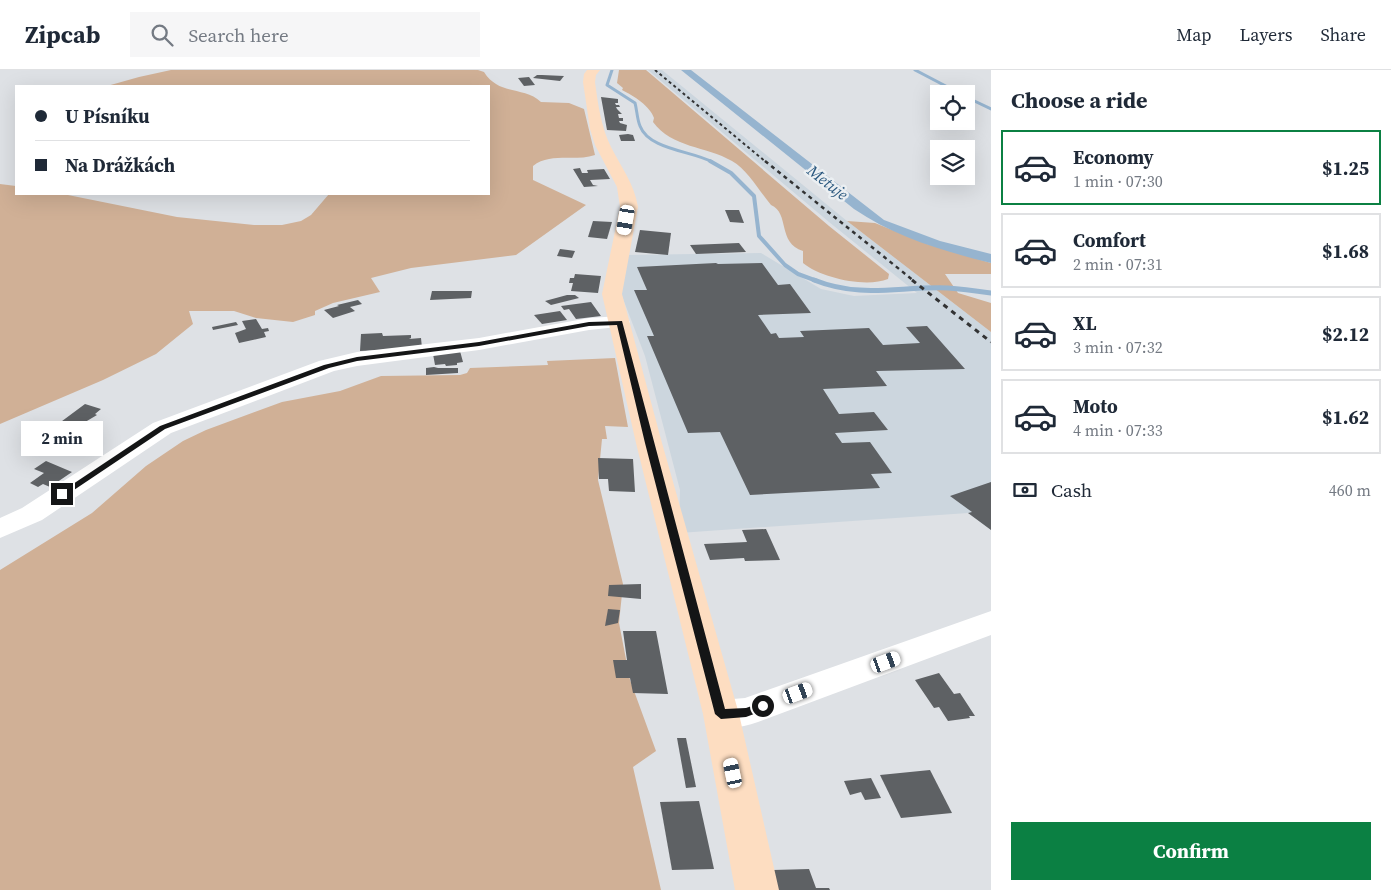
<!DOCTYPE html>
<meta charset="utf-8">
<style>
body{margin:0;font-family:"Source Serif 4",serif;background:#f6f6f7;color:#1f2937;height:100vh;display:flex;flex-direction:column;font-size:19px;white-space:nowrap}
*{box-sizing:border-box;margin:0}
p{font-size:16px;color:#747a83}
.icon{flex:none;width:28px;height:28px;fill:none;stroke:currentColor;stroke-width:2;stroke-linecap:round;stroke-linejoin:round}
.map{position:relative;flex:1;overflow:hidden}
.panel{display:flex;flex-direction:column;background:#fff;width:400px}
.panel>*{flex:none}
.hud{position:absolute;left:15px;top:15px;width:475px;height:110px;border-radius:0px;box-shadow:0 5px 20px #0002;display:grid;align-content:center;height:110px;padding:0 20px;background:#fff}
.fabs{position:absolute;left:930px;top:15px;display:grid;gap:10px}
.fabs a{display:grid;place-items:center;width:45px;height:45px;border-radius:0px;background:#fff;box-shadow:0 5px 20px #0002;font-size:25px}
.end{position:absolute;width:22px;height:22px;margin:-11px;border:6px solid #141516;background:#fff;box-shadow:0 0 0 2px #fff}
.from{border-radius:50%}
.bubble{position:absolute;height:35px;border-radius:0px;background:#fff;box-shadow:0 5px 20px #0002;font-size:16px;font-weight:700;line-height:35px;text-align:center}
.car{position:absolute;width:15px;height:30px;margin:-15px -8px;border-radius:6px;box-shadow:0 0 4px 1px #0007;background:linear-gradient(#fff 24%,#345 0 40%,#fff 0 76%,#345 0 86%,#fff 0)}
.hud b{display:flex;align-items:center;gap:18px;height:48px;font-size:19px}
.hud b+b{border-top:1px solid #e0e1e3}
.hud i{width:12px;height:12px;background:#1f2937}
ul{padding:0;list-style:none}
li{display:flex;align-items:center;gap:15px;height:75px;margin:0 10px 8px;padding:0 10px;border:2px solid #e0e1e3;border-radius:0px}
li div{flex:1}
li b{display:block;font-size:19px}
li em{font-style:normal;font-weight:700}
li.on{border-color:#0b8043}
li>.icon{width:45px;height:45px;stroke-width:1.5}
h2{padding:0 20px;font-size:22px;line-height:60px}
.pay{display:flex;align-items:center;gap:12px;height:55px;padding:0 20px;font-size:19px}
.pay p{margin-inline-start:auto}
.action{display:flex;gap:10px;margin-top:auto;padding:10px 20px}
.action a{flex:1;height:58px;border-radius:0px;background:#0b8043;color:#fff;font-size:20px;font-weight:700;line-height:58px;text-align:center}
header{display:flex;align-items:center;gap:30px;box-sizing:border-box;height:70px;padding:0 25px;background:#fff;border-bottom:1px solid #e0e1e3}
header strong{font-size:24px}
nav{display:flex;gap:28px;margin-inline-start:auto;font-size:18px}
.search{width:350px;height:45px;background:#f6f6f7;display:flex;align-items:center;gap:12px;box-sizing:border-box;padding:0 18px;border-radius:0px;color:#747a83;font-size:19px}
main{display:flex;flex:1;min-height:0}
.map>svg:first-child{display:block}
.built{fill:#ccd6de}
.green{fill:#d0b096}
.water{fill:#96b4cf}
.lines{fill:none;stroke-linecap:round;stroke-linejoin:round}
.stream-far2{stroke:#96b4cf;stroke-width:3}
.stream-far1{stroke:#96b4cf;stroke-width:4}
.stream{stroke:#96b4cf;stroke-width:5}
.building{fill:#5e6164}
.minor{fill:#fff;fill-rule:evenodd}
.major{fill:#fdddc1;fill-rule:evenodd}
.rail-far2{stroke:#323334;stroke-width:2;stroke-dasharray:3 3;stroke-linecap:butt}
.rail-far1{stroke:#323334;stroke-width:2.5;stroke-dasharray:4 4;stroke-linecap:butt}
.rail{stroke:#323334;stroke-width:3;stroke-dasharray:5 5;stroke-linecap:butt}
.route{fill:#141516}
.labels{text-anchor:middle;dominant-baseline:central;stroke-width:5;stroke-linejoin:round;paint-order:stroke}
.far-water-label{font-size:16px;font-style:italic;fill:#29577e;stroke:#ebeff2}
</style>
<header>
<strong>Zipcab</strong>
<div class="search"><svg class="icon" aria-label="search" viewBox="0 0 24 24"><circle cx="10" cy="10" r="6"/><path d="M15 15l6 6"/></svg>Search here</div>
<nav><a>Map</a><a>Layers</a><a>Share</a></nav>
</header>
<main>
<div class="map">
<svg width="991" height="820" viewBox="0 0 991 820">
<rect width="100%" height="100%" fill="#dee1e5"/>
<polygon class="built" points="648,0 662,0 847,151 991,262 991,460 968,443 679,463 680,420 645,286 620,221 627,185 761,183 821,219 854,226 917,223 829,152"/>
<g class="green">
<path d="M171,0H478L484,2C499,26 524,16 541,32L569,33L584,39L595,85C575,92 551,82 533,96V110L586,135L516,185L411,198L371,208L380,222L333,233L315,241V245L293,252L256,248L234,241H189L193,254L156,284L103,310L0,354V114L16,116V124H63L177,147L254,155H282L301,151L311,145L329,124H489V16H107L139,7Z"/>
<path d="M619,0H646L829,156L889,204L888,209C866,218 821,208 803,193V181C777,173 790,143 771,135C759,121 748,100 732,91C706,76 672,78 653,52L654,48C650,36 634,26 622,20L623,18L617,13Z"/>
<polygon points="847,151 875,153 927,174 991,193 991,204 945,204 958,223 991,233 991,262"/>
<polygon points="615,288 628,357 605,356 607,369 602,369 598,410 623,514 619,553 630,610 656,681 633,697 661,820 0,820 0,500 92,443 146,396 183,371 206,360 282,332 340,321 381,306 460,305 467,303 470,298 548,295 547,291"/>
</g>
<path class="water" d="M681,0H691L884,150L940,171L991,184V193C943,181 895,167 854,139Z"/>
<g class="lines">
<g class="stream-far2">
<path d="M612,0L607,15L635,33C637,40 637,49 640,56C649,80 693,81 712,92"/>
<polyline points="915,0 961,24"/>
<polyline points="966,27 991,39"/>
</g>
<polyline class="stream-far1" points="710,91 731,103 754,126 759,166 785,195 798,204 817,211"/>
<path class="stream" d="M814,210C862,229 899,216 948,218C963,219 977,221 991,223"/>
</g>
<g class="building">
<polygon points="537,5 542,5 564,6 560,11 533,8"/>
<polygon points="529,7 535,15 524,16 518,8"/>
<polygon points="601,27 618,29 618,33 615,33 616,35 619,35 620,37 616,37 617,39 622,44 618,44 619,48 623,48 623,51 619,51 620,53 627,55 626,61 607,60"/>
<polygon points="628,64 633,65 635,71 621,71 619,65"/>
<polygon points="580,98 582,103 588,103 587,100 604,99 610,109 590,110 593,115 598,116 584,117 573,99"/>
<polygon points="725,140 739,140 744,153 730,152"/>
<polygon points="593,151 612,152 607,169 588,167"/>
<polygon points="640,160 671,163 668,185 635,182"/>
<polygon points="739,173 746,182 696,184 690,175"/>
<polygon points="560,179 568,180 575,181 572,188 557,186"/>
<polygon points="716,193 718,194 762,193 778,215 790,214 811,243 758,245 771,264 776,263 779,268 804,267 800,261 869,258 883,275 920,273 906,257 927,256 965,299 876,301 887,316 823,319 839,344 874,342 888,360 835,363 842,373 870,372 892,403 871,404 880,418 750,425 720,362 688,363 647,266 654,266 634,220 647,220 637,197"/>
<polygon points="575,204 601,206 598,223 571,221 573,213 569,213 570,208 574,208"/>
<polygon points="432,221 472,221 471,228 430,230"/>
<polygon points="567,225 575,225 579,228 551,235 545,231"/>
<polygon points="358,230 362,234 350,237 355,241 333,248 324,240 339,236 337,235"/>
<polygon points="591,232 601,246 576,249 569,239 564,240 561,236"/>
<polygon points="560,241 567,250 542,254 534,245"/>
<polygon points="256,249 262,259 268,258 269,261 264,262 266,267 239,273 235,263 246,259 242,251"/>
<polygon points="236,252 238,255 213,260 212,257"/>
<polygon points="382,263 383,266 411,265 411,268 409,269 421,268 422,278 360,281 361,264"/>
<polygon points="460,281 463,292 457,293 457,295 446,296 445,294 435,295 433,284"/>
<polygon points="434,297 438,298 458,298 458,303 426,305 426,298"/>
<polygon points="85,334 101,339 95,344 97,345 70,361 54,357"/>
<polygon points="598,388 633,389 635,422 609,421 608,409 599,409"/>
<polygon points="46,391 72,402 50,417 43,414 38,417 30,413 44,403 34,399"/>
<polygon points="991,412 991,460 968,443 972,442 950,426"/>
<polygon points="766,459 780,490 745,491 744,488 710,490 704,474 747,472 742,460"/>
<polygon points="641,514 641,529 608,526 609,515"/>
<polygon points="608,539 620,540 618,553 605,556"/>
<polygon points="623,561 656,561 668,624 633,623 630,608 616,608 613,590 627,590"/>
<polygon points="939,603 954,624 960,623 975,646 969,646 970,648 948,651 939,637 934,638 915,610"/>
<polygon points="677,668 686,668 696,717 686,718"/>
<polygon points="930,700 952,743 901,748 880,705"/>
<polygon points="871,708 881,728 865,730 861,722 850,725 844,711"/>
<polygon points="699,731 714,799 672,800 660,732"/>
<polygon points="809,799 816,818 829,818 830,820 778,820 773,800"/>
</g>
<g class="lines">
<g class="minor">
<polygon points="620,246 627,248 630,252 627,256 589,260 479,280 357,296 334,301 171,363 42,450 0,468 0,448 22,438 153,353 319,291 357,282 479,268 589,248"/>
<path d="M991,541V565L758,652C742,658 726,660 709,654L704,644L709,634L721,630L745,628Z"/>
</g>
<path class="major" d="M587,0H600L596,5L595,12C598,34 601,57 611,77C621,97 634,113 638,137L622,224L662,373L739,644L779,820H735L703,644L636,373L602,224L620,137L617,117L595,75L590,59L583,12L584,4Z"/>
<polyline class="rail-far2" points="655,0 766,92"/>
<polyline class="rail-far1" points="765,91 914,211"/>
<polyline class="rail" points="912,210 991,272"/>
</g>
<polygon class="route" points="622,251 725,639 746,638 763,632 769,636 767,639 746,647 721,649 715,644 645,373 617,255 589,256 479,276 357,291 329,298 165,359 65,426 58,424 160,356 324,295 357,287 479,272 589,252"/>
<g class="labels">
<g class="far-water-label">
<text transform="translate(828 112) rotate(38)">Metuje</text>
</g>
</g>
</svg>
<div class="fabs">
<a><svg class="icon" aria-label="locate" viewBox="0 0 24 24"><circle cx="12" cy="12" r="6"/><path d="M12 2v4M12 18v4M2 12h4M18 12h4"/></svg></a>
<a><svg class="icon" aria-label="layers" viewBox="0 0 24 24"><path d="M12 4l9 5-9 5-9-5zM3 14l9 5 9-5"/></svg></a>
</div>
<i class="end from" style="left:763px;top:636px"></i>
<i class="end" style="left:62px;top:424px"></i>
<div class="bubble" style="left:21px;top:351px;width:82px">2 min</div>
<i class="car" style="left:626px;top:150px;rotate:190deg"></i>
<i class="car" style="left:886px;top:592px;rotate:70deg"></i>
<i class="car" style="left:798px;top:623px;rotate:70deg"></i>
<i class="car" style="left:733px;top:703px;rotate:348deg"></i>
<div class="hud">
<b><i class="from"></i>U Písníku</b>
<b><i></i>Na Drážkách</b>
</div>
</div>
<section class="panel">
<h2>Choose a ride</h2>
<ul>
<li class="on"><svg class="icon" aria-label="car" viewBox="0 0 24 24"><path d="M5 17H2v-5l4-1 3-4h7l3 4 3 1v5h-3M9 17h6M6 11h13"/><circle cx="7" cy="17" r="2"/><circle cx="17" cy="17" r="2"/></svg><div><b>Economy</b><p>1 min · 07:30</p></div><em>$1.25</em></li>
<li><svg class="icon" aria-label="car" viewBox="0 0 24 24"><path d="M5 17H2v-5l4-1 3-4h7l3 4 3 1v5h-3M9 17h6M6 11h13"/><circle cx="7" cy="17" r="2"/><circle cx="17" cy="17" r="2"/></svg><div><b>Comfort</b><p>2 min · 07:31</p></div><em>$1.68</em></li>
<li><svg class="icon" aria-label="car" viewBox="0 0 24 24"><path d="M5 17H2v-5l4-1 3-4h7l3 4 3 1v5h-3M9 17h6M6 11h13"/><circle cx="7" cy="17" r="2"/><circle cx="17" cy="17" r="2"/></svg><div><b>XL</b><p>3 min · 07:32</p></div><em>$2.12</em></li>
<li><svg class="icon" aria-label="car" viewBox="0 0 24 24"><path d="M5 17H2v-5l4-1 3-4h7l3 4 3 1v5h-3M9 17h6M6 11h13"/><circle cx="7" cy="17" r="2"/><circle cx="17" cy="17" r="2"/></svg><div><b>Moto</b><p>4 min · 07:33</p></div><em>$1.62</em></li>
</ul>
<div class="pay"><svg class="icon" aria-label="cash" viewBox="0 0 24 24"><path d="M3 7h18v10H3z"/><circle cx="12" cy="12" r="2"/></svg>Cash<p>460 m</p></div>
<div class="action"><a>Confirm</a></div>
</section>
</main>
